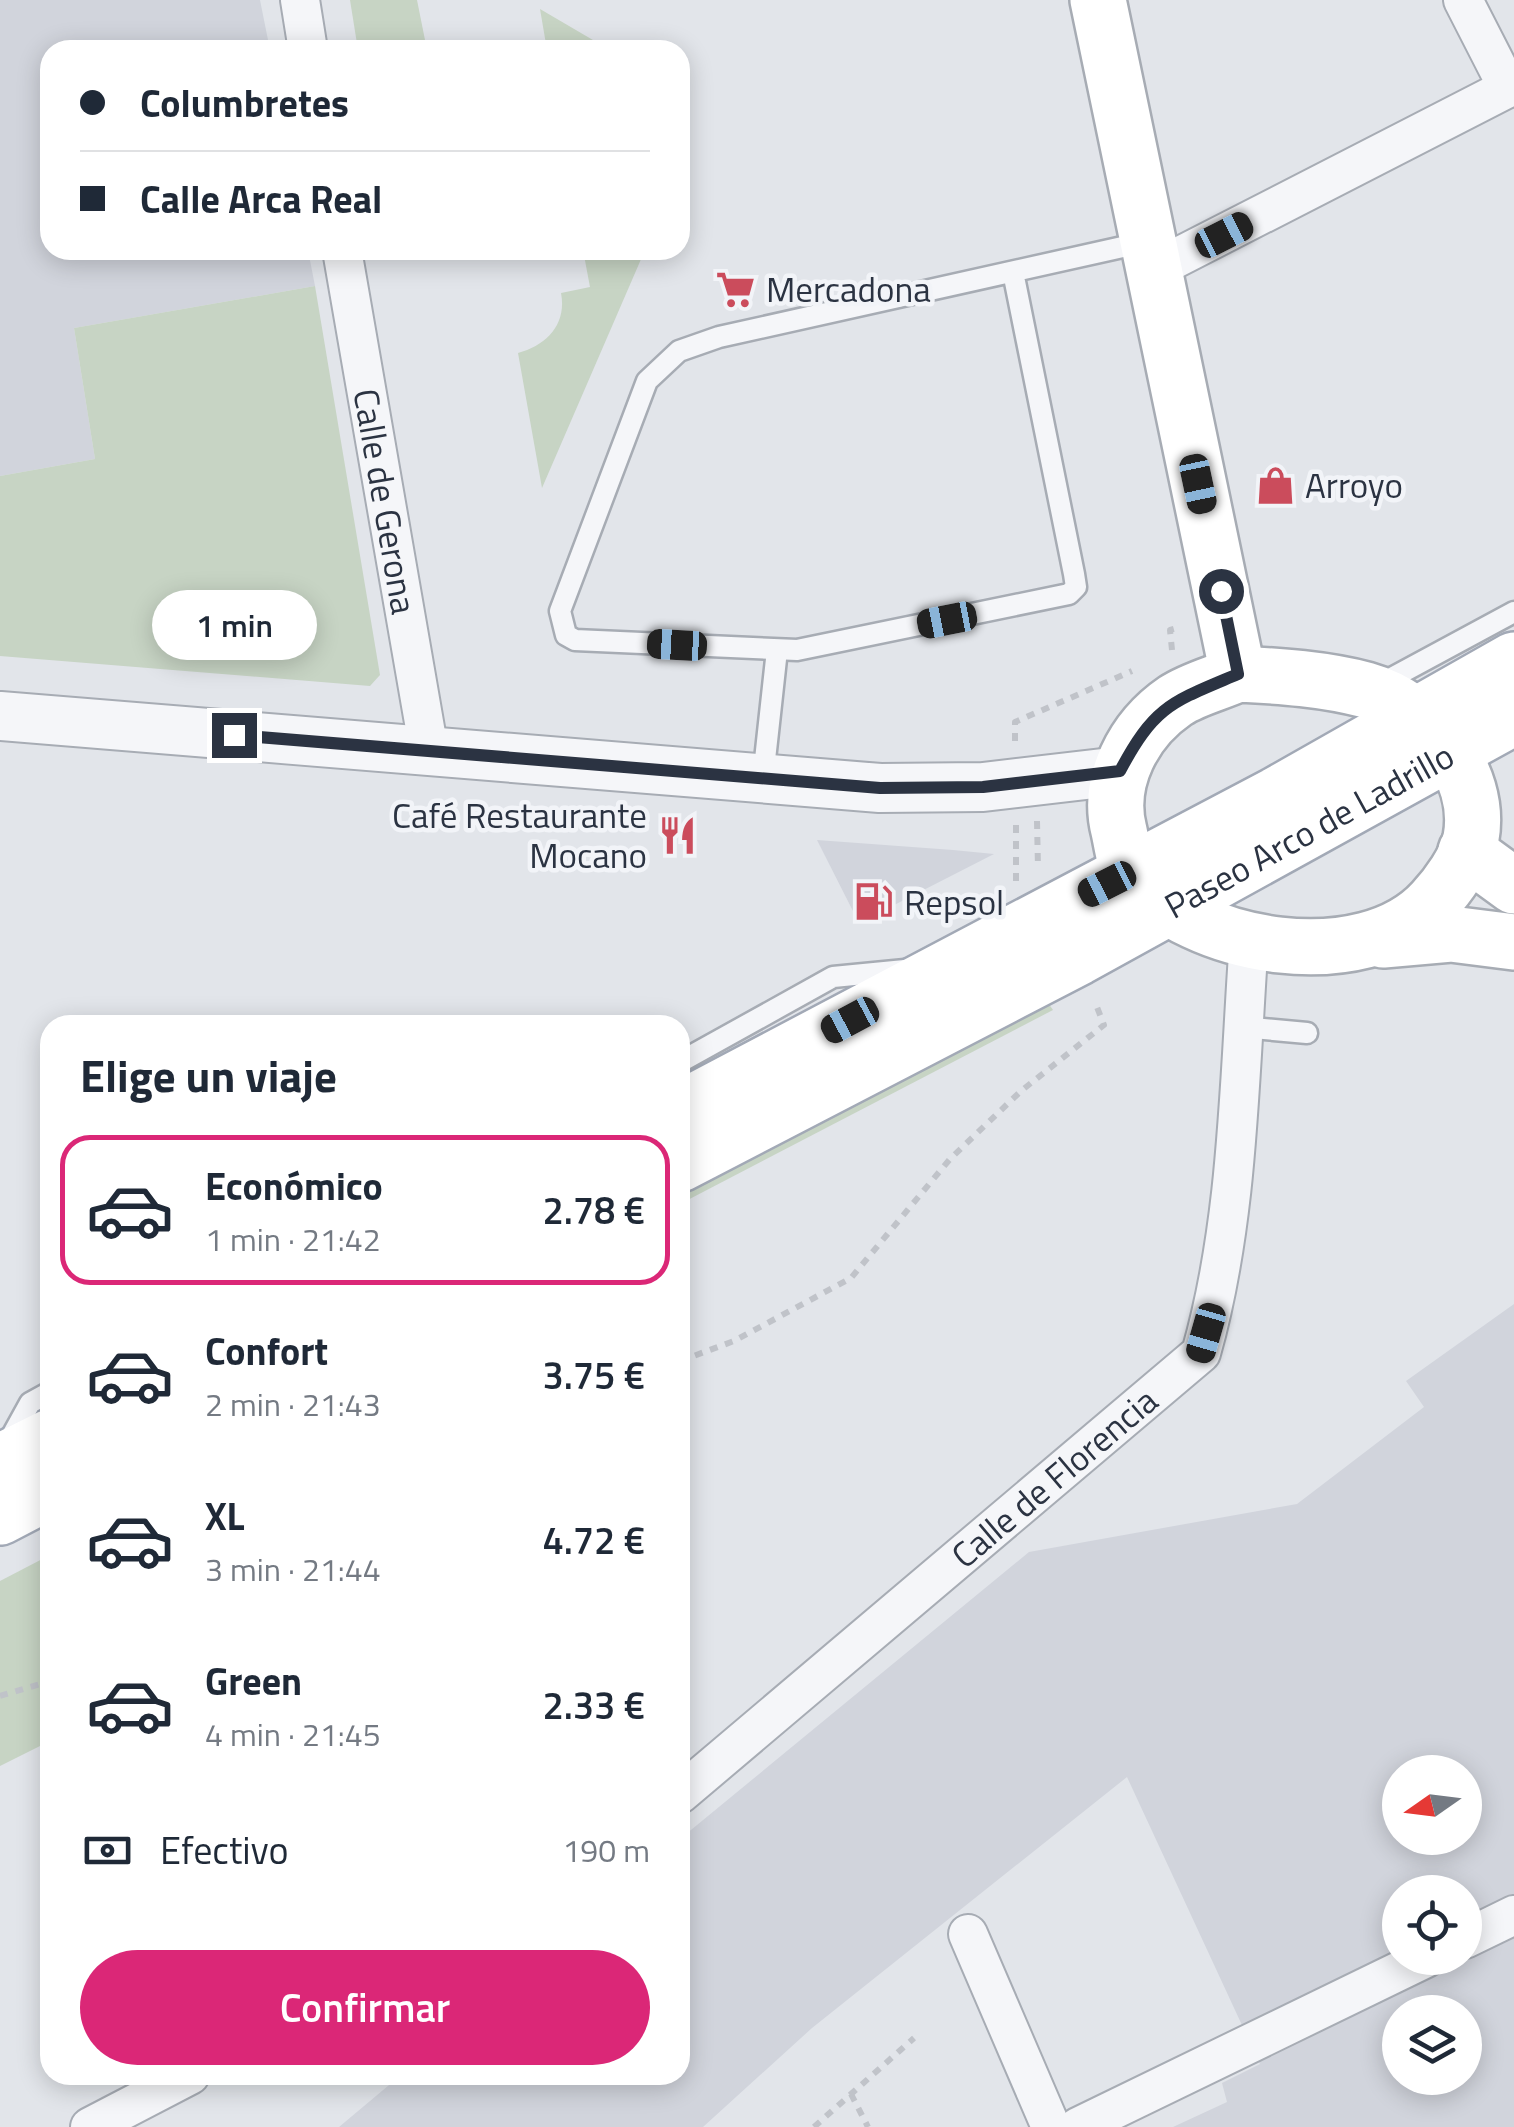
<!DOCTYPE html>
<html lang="es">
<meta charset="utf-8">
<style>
body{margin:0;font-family:"Titillium Web",sans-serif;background:#f2f2f3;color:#1f2937;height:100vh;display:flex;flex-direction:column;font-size:38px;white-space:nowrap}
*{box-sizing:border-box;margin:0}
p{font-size:32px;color:#747a83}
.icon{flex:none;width:55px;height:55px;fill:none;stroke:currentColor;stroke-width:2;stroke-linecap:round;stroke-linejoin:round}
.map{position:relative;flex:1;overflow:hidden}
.side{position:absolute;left:40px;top:1015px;width:650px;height:1070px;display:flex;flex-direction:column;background:#fff;border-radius:30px;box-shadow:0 5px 25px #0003}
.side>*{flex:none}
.guide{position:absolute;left:40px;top:40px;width:650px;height:220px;border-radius:30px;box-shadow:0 5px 25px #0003;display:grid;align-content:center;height:220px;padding:0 40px;background:#fff}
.needle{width:65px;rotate:256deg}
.fabs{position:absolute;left:1382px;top:1755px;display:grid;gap:20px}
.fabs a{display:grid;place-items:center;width:100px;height:100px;border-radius:50%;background:#fff;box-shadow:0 5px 25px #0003;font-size:50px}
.end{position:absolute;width:45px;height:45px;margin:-22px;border:12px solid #2b3342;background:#fff;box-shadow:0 0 0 5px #fff}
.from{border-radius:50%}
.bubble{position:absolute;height:70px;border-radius:35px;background:#fff;box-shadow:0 5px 25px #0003;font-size:32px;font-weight:600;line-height:70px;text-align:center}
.car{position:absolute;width:30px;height:60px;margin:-30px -15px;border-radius:12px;box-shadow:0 0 8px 2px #0007;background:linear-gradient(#222 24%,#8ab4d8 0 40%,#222 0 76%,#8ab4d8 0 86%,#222 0)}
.guide b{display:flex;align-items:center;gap:35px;height:95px;font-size:38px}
.guide b+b{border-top:2px solid #e0e1e3}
.guide i{width:25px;height:25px;background:#1f2937}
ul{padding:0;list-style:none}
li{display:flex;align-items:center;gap:30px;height:150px;margin:0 20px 15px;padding:0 20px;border:5px solid transparent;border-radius:30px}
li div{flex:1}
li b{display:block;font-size:38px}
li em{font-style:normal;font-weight:600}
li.on{border-color:#db2777}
li>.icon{width:90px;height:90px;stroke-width:1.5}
h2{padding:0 40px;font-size:45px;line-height:120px}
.pay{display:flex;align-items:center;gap:25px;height:110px;padding:0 40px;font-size:38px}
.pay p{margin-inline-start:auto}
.primary-button{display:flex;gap:20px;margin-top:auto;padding:20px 40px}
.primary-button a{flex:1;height:115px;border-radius:60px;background:#db2777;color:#fff;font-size:40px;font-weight:600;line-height:115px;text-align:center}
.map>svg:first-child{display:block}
.built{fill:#d1d4dc;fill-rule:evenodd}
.green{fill:#c7d4c4}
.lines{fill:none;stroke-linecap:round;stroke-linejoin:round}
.service-casing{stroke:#a7acb4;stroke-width:25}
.minor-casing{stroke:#a7acb4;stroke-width:42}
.tertiary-casing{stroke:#a7acb4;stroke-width:52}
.secondary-casing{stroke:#a7acb4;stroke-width:60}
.primary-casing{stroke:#a2a9b6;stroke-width:60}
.path{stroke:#c0c3c9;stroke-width:6;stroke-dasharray:8 8;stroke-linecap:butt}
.service{stroke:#f5f6f9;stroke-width:20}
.minor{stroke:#f5f6f9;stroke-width:38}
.tertiary{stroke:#f5f6f9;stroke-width:48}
.secondary{stroke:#fff;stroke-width:55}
.primary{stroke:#fff;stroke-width:55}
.route{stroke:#2b3342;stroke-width:12}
.labels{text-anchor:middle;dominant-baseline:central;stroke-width:9;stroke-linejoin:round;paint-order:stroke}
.poi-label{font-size:35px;fill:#2b3342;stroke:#f2f4f8;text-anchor:start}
.street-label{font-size:35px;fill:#2b3342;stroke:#f2f4f8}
</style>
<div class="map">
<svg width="1514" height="2127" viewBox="0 0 1514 2127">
<rect width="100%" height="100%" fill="#e2e5ea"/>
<g class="built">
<polygon points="0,0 260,0 270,50 50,50 50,250 308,250 315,286 74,328 95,459 0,476"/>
<polygon points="817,840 953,850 994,854 859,923"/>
<path d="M1514,1304V2127H1173L1227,2102L1222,2083L1260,2064L1127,1777L812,2028L703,2127H339L401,2075H680V1839L1029,1552L1297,1504L1424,1407L1406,1381ZM1400,1772H1465V1838H1400ZM1400,1892H1465V1958H1400ZM1400,2012H1465V2078H1400Z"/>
</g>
<g class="green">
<polygon points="350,0 417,0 427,50 358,50"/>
<polygon points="540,9 610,50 611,50 547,50"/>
<path d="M583,250H645L542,488L518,353C547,345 567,324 561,293L590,287Z"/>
<polygon points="315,286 380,675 370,686 0,656 0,476 95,459 74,328"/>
<polygon points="1046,1000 1053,1010 680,1204 680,1191"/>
<polygon points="50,1555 50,1741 0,1766 0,1581"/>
</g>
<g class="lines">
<defs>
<g id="service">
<polyline points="1013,272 1074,574 1076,587 1069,594 797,650 575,640 566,635 560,611 647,381 679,351 719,337 1145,242"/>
<polyline points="1375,687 1514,612"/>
<polyline points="763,778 777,650"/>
<polyline points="1242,1027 1307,1033"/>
<polyline points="680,1062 833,977 905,970"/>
<polyline points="8,1443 30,1403 50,1392"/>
</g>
<g id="minor">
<polyline points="300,0 308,50"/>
<polyline points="1463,0 1508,88"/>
<path id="s1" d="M342,250L429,751"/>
<polyline points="1153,270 1514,85"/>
<path id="s2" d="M680,1794L1201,1353C1239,1220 1239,1078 1249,940"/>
<polyline points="968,1934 1051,2127"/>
<polyline points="1465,1939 1514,1915"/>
<polyline points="90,2127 190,2075"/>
<polyline points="1078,2127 1426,1958"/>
</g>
<polyline id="tertiary" points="0,716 880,788 983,787 1120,771"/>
<g id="secondary">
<polyline points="1098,0 1238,674"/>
<path d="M1238,674C1280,676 1325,679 1366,690C1426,707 1483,772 1471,838C1467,860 1448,886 1433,902C1365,977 1192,951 1132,874C1124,864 1122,844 1119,831C1106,781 1134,729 1175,701C1193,689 1218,683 1238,674Z"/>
<polyline points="1466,851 1514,886"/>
<polyline points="1383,940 1451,934 1514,942"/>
</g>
<g id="primary">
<polyline points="680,1109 1276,795 1514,660"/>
<path id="s3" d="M680,1164L1079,957L1514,717"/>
<polyline points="0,1462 50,1437"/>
<polyline points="0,1517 50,1491"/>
</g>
</defs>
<use href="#service" class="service-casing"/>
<use href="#minor" class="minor-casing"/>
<use href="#tertiary" class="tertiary-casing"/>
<use href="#secondary" class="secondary-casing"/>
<use href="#primary" class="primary-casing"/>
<g class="path">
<polyline points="1172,650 1170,630 1181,627"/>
<polyline points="1015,741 1015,722 1132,671"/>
<polyline points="1037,821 1038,868"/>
<polyline points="1016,881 1016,824"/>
<polyline points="680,1361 734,1341 851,1278 950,1159 1021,1091 1104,1025 1095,1002"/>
<polyline points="0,1696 50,1681"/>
<polyline points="851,2094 868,2127"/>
<polyline points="814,2127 914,2038"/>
</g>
<use href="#service" class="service"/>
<use href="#minor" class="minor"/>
<use href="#tertiary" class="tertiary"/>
<use href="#secondary" class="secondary"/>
<use href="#primary" class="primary"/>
</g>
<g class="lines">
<path class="route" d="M234,735L880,788L983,787L1120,771C1155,705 1172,702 1238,674L1221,591"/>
</g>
<defs>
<symbol id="supermarket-bare" viewBox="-9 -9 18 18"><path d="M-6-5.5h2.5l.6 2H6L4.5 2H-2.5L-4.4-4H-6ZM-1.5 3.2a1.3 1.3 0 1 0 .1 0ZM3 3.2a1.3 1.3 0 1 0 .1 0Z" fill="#cb4c5c" stroke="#f2f4f8" stroke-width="2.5" paint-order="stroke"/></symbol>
<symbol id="shop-bare" viewBox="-9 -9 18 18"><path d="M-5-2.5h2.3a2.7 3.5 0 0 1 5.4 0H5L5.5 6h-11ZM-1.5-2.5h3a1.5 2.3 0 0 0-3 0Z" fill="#cb4c5c" stroke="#f2f4f8" stroke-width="2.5" paint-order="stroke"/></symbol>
<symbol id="restaurant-bare" viewBox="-9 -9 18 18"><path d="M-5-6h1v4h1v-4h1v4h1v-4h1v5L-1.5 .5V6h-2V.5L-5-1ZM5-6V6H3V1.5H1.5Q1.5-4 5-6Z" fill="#cb4c5c" stroke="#f2f4f8" stroke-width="2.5" paint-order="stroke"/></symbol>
<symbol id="fuel-bare" viewBox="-9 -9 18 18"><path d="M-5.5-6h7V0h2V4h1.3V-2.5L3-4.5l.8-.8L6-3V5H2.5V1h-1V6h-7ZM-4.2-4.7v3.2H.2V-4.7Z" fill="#cb4c5c" stroke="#f2f4f8" stroke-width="2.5" paint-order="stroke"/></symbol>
</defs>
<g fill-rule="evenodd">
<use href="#supermarket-bare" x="708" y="262" width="55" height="55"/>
<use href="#shop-bare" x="1248" y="458" width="55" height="55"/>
<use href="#restaurant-bare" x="650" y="808" width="55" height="55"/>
<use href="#fuel-bare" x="846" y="874" width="55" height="55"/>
</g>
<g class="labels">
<g class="poi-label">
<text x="766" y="289">Mercadona</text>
<text x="1305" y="485">Arroyo</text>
<text x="647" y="815" text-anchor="end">Café Restaurante<tspan x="647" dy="40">Mocano</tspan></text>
<text x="904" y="902">Repsol</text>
</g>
<g class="street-label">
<text stroke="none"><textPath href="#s1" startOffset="255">Calle de Gerona</textPath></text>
<text stroke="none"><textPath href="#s3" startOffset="712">Paseo Arco de Ladrillo</textPath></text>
<text stroke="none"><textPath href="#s2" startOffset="490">Calle de Florencia</textPath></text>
</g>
</g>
</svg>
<div class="fabs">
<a><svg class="needle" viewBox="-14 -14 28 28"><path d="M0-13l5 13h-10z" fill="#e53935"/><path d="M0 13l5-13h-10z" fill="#747a83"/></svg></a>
<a><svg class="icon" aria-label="locate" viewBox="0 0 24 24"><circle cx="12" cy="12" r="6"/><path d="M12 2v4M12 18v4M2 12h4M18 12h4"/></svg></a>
<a><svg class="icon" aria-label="layers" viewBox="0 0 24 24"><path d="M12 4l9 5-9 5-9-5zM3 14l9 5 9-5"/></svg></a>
</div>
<i class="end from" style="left:1221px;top:591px"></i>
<i class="end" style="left:234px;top:735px"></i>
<div class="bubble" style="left:152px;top:590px;width:165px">1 min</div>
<i class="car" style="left:1224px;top:235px;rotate:63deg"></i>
<i class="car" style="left:1198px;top:484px;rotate:168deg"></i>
<i class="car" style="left:947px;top:620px;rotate:259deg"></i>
<i class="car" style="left:677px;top:645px;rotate:273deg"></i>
<i class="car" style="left:1107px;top:884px;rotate:243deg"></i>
<i class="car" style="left:850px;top:1020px;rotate:242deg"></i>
<i class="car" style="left:1206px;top:1333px;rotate:196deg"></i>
<div class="guide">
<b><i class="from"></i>Columbretes</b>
<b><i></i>Calle Arca Real</b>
</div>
<section class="side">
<h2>Elige un viaje</h2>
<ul>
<li class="on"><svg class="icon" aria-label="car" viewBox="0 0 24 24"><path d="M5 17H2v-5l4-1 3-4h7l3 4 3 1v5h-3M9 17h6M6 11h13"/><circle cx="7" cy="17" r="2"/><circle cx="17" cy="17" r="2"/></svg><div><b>Económico</b><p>1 min · 21:42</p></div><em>2.78 €</em></li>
<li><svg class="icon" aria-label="car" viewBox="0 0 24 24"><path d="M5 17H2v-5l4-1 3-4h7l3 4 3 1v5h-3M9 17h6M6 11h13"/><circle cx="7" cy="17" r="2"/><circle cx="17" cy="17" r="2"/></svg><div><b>Confort</b><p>2 min · 21:43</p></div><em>3.75 €</em></li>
<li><svg class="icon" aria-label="car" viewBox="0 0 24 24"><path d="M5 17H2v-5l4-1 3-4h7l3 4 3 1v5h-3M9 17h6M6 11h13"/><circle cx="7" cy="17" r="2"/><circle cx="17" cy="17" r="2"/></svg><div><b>XL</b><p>3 min · 21:44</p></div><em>4.72 €</em></li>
<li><svg class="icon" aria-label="car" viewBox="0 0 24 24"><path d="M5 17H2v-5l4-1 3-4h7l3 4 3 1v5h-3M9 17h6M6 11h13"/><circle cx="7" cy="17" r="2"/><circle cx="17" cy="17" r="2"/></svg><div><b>Green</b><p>4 min · 21:45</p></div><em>2.33 €</em></li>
</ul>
<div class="pay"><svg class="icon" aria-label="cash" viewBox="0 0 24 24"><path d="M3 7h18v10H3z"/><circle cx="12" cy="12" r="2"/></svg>Efectivo<p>190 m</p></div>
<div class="primary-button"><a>Confirmar</a></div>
</section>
</div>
